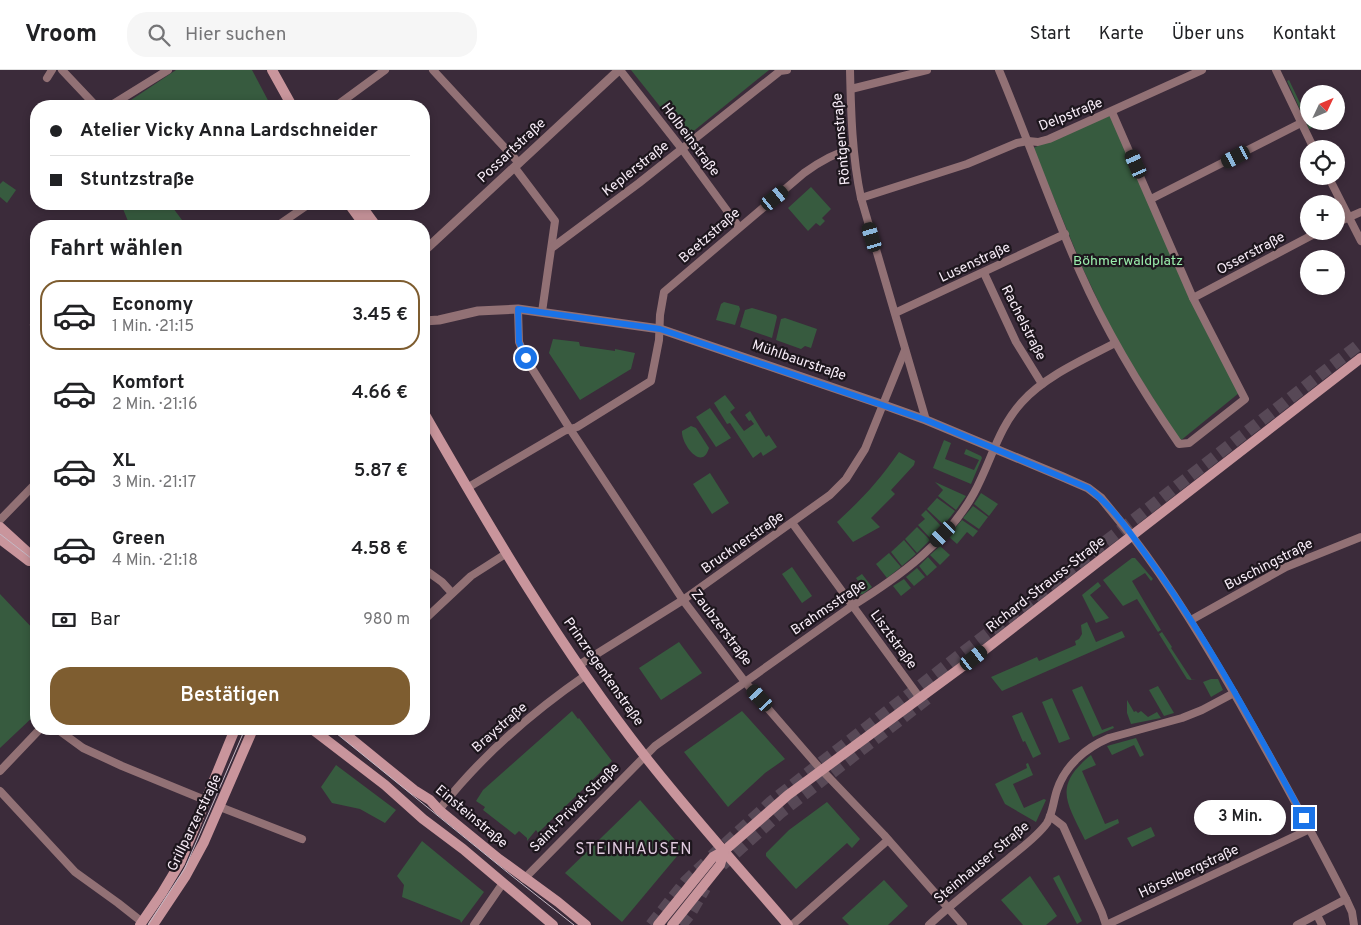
<!DOCTYPE html>
<html lang="de">
<meta charset="utf-8">
<style>
body{margin:0;font-family:Overpass,sans-serif;background:#f6f6f6;color:#202124;height:100vh;display:flex;flex-direction:column;font-size:19px;white-space:nowrap}
*{box-sizing:border-box;margin:0}
p{font-size:16px;color:#757577}
.icon{flex:none;width:28px;height:28px;fill:none;stroke:currentColor;stroke-width:2;stroke-linecap:round;stroke-linejoin:round}
.map{position:relative;flex:1;overflow:hidden}
.side{position:absolute;left:30px;top:150px;width:400px;height:515px;display:flex;flex-direction:column;background:#fff;border-radius:20px;box-shadow:0 2px 8px #0003}
.side>*{flex:none}
.banner{position:absolute;left:30px;top:30px;width:400px;height:110px;border-radius:20px;box-shadow:0 2px 8px #0003;display:grid;align-content:center;height:110px;padding:0 20px;background:#fff}
.needle{width:32px;rotate:46deg}
.fabs{position:absolute;left:1300px;top:15px;display:grid;gap:10px}
.fabs a{display:grid;place-items:center;width:45px;height:45px;border-radius:50%;background:#fff;box-shadow:0 2px 8px #0003;font-size:25px}
.end{position:absolute;width:22px;height:22px;margin:-11px;border:6px solid #1a73e8;background:#fff;box-shadow:0 0 0 2px #fff}
.from{border-radius:50%}
.bubble{position:absolute;height:35px;border-radius:18px;background:#fff;box-shadow:0 2px 8px #0003;font-size:16px;font-weight:600;line-height:35px;text-align:center}
.car{position:absolute;width:15px;height:30px;margin:-15px -8px;border-radius:6px;box-shadow:0 0 4px 1px #0007;background:linear-gradient(#222 24%,#8ab4d8 0 40%,#222 0 76%,#8ab4d8 0 86%,#222 0)}
.banner b{display:flex;align-items:center;gap:18px;height:48px;font-size:19px}
.banner b+b{border-top:1px solid #e0e0e0}
.banner i{width:12px;height:12px;background:#202124}
ul{padding:0;list-style:none}
li{display:flex;align-items:center;gap:15px;height:70px;margin:0 10px 8px;padding:0 10px;border:2px solid transparent;border-radius:20px}
li div{flex:1}
li b{display:block;font-size:19px}
li em{font-style:normal;font-weight:600}
li.selected{border-color:#7e5d30}
li>.icon{width:45px;height:45px;stroke-width:1.5}
h2{padding:0 20px;font-size:22px;line-height:60px}
.pay{display:flex;align-items:center;gap:12px;height:55px;padding:0 20px;font-size:19px}
.pay p{margin-inline-start:auto}
.action{display:flex;gap:10px;margin-top:auto;padding:10px 20px}
.action a{flex:1;height:58px;border-radius:20px;background:#7e5d30;color:#fff;font-size:20px;font-weight:600;line-height:58px;text-align:center}
header{display:flex;align-items:center;gap:30px;box-sizing:border-box;height:70px;padding:0 25px;background:#fff;border-bottom:1px solid #e0e0e0}
header strong{font-size:24px}
nav{display:flex;gap:28px;margin-inline-start:auto;font-size:18px}
.search{width:350px;height:45px;background:#f6f6f6;display:flex;align-items:center;gap:12px;box-sizing:border-box;padding:0 18px;border-radius:20px;color:#757577;font-size:19px}
.map>svg:first-child{display:block}
.green{fill:#375b3f}
.lines{fill:none;stroke-linecap:round;stroke-linejoin:round}
.trunk-tunnel{stroke:#574856;stroke-width:12;stroke-dasharray:12 6;stroke-linecap:butt}
.minor{stroke:#927175;stroke-width:8}
.tertiary{stroke:#927175;stroke-width:9}
.secondary{stroke:#c9959c;stroke-width:10}
.tram{stroke:#c5b9c5;stroke-width:1}
.route{stroke:#1a73e8;stroke-width:6}
.labels{text-anchor:middle;dominant-baseline:central;stroke-width:4.5;stroke-linejoin:round;paint-order:stroke}
.street-label{font-size:14px;fill:#f8edf8;stroke:#1d161d}
.park-label{font-size:14px;fill:#9aeeac;stroke:#1d161d}
.quarter-label{font-size:16px;letter-spacing:1px;fill:#dfcade;stroke:#1d161d}
</style>
<header>
<strong>Vroom</strong>
<div class="search"><svg class="icon" aria-label="search" viewBox="0 0 24 24"><circle cx="10" cy="10" r="6"/><path d="M15 15l6 6"/></svg>Hier suchen</div>
<nav><a>Start</a><a>Karte</a><a>Über uns</a><a>Kontakt</a></nav>
</header>
<div class="map">
<svg width="1361" height="855" viewBox="0 0 1361 855">
<rect width="100%" height="100%" fill="#3b2b3a"/>
<g class="green">
<polygon points="176,0 252,0 271,36 122,36"/>
<polygon points="631,0 769,0 685,68"/>
<polygon points="1289,10 1312,58 1309,59 1287,11"/>
<polygon points="1111,45 1239,323 1180,371 1117,271 1084,201 1033,78"/>
<polygon points="3,111 16,120 7,133 0,127 0,114"/>
<polygon points="811,117 831,139 822,148 825,151 820,156 816,153 808,161 788,138"/>
<polygon points="121,134 170,134 182,150 172,156 130,156"/>
<polygon points="724,232 739,236 740,239 735,255 716,250 721,234"/>
<polygon points="752,238 776,245 777,247 772,268 740,257 745,240"/>
<polygon points="785,248 817,259 811,278 805,276 801,279 776,270 781,249"/>
<polygon points="553,269 579,272 580,276 615,281 615,279 635,283 631,299 580,330 549,283"/>
<polygon points="725,325 735,338 730,342 744,361 754,354 751,350 749,351 745,345 750,341 766,367 769,365 777,377 763,386 761,382 753,388 730,353 727,354 714,333"/>
<polygon points="710,338 731,368 716,377 696,347"/>
<path d="M691,356L696,358L709,378C702,402 681,374 682,361Z"/>
<polygon points="944,370 951,373 945,389 974,400 979,390 964,384 966,379 981,386 982,388 971,414 933,398"/>
<path d="M899,382L915,391L914,395L891,420L895,424L871,448L880,457L853,472L837,452C863,428 879,411 899,382Z"/>
<polygon points="710,403 729,433 712,444 693,414"/>
<polygon points="935,412 966,426 956,440 938,426 943,420"/>
<polygon points="981,423 998,434 989,446 974,434"/>
<polygon points="937,428 955,441 944,455 927,439"/>
<polygon points="973,436 988,447 979,459 963,448"/>
<polygon points="926,440 942,457 931,469 918,455 925,449 921,445"/>
<polygon points="962,450 978,461 973,467 967,462 957,474 948,466"/>
<polygon points="917,457 930,470 917,483 905,469"/>
<polygon points="904,470 916,484 902,496 891,482"/>
<polygon points="940,476 950,485 940,495 930,485"/>
<polygon points="889,483 901,497 887,508 876,494"/>
<polygon points="928,487 937,497 927,506 919,496"/>
<polygon points="1132,488 1135,488 1153,509 1151,511 1145,503 1132,511 1161,560 1158,562 1137,529 1123,536 1103,510"/>
<polygon points="792,497 812,526 802,533 782,504"/>
<polygon points="917,498 925,507 914,516 906,507"/>
<polygon points="862,504 872,517 863,524 854,525 863,518 856,508"/>
<polygon points="904,509 911,518 901,526 893,516"/>
<polygon points="1098,512 1101,516 1090,525 1109,548 1096,553 1082,525"/>
<polygon points="0,524 36,562 36,644 0,678"/>
<polygon points="1087,552 1096,572 1122,561 1125,567 1002,621 991,607 1037,587 1039,591 1076,575 1075,571 1079,569 1082,564 1081,555"/>
<polygon points="1162,562 1172,577 1171,578 1192,610 1197,609 1190,610 1187,609 1159,564"/>
<polygon points="679,572 702,603 661,630 639,598"/>
<polygon points="1211,609 1218,609 1223,620 1211,627 1203,612"/>
<polygon points="1082,616 1102,660 1113,656 1114,658 1093,667 1072,620"/>
<polygon points="1158,616 1174,643 1164,646 1149,620"/>
<polygon points="1052,628 1070,669 1059,673 1042,632"/>
<polygon points="1127,630 1134,642 1136,641 1138,643 1141,641 1148,647 1157,642 1161,648 1131,654 1127,643"/>
<polygon points="572,641 578,649 579,648 612,691 538,763 536,760 527,771 527,768 519,761 515,765 483,740 485,737 476,731 483,720"/>
<polygon points="742,641 785,689 765,703 728,737 684,682"/>
<polygon points="1022,642 1041,684 1033,688 1025,671 1023,672 1012,646"/>
<polygon points="1136,668 1144,685 1140,687 1134,675 1112,685 1107,676"/>
<path d="M1091,685L1096,695L1082,701L1105,754L1118,749L1119,753L1085,770C1066,731 1053,716 1091,685Z"/>
<polygon points="1028,693 1033,705 1013,714 1024,738 1044,729 1046,730 1036,752 1005,734 995,714 1027,698 1026,694"/>
<polygon points="336,695 396,740 385,753 360,739 332,733 321,717"/>
<polygon points="640,730 683,779 622,852 565,803"/>
<polygon points="827,732 860,769 852,778 847,773 796,819 766,786 766,783 789,760"/>
<polygon points="1151,757 1155,766 1132,777 1127,768"/>
<polygon points="422,771 484,822 461,853 460,850 402,827 404,815 397,806"/>
<polygon points="1059,805 1082,851 1077,854 1053,808"/>
<polygon points="1030,806 1057,846 1046,855 1023,855 1001,830"/>
<polygon points="884,810 908,836 888,855 849,855 842,848"/>
</g>
<g class="lines">
<g class="trunk-tunnel">
<polyline points="712,786 771,732 808,703 1361,273"/>
<polyline points="722,795 780,743 928,628"/>
<polyline points="651,855 686,811 705,793"/>
<polyline points="681,855 690,844 705,818"/>
</g>
<g class="minor">
<polyline points="62,0 96,36"/>
<polyline points="433,0 519,93"/>
<polyline points="620,0 682,79 739,157"/>
<path d="M850,0C851,43 852,86 861,128L926,350"/>
<path d="M999,0C1027,67 1051,136 1080,202C1107,263 1141,319 1179,374L1189,373L1245,329L1193,228L1112,42"/>
<polyline points="1276,0 1314,79"/>
<polyline points="47,8 52,0"/>
<polyline points="851,19 927,0"/>
<polyline points="110,36 168,0"/>
<polyline points="336,36 385,0"/>
<polyline points="515,98 555,151 542,242"/>
<polyline points="1328,106 1361,171"/>
<polyline points="861,128 967,94 1017,73 1028,71 1038,72 1049,69 1202,0"/>
<polyline points="1151,129 1301,53"/>
<polyline points="1336,153 1361,142"/>
<polyline points="277,156 309,134"/>
<polyline points="553,177 639,113 780,1 787,0"/>
<polyline points="984,203 1016,272 1042,314"/>
<polyline points="1193,228 1320,161"/>
<polyline points="518,239 519,272 526,289 570,359 683,530 745,612 817,695 884,765 963,855"/>
<polyline points="895,243 1065,164"/>
<polyline points="34,255 36,258"/>
<path d="M467,418L564,361L577,357L651,311L659,270L660,245L664,222L804,103C819,92 835,83 853,78"/>
<polyline points="0,450 36,413"/>
<polyline points="793,454 920,628"/>
<path d="M1132,466C1172,518 1206,575 1239,632C1276,697 1312,762 1346,829L1352,842L1354,855"/>
<polyline points="424,499 442,512 452,523"/>
<polyline points="424,550 471,506 507,483"/>
<polyline points="1191,550 1286,497 1361,467"/>
<polyline points="579,595 683,530 830,425 846,409 865,379 905,280"/>
<polyline points="57,659 83,678 122,696 205,730"/>
<polyline points="0,701 40,659"/>
<polyline points="0,721 75,802 118,833 142,852"/>
<polyline points="220,737 302,769"/>
<path d="M439,740C480,687 531,643 586,605"/>
<polyline points="1050,746 1063,756 1102,843 1106,855"/>
<path d="M524,809L655,676L852,536C899,507 947,472 974,423C991,392 998,358 1022,332C1045,306 1085,289 1115,273"/>
<polyline points="1317,845 1322,855"/>
<polyline points="474,855 503,813"/>
<polyline points="792,855 888,770"/>
<path d="M929,855C954,832 981,811 1008,789C1021,778 1037,767 1047,753C1053,742 1053,732 1057,720C1065,696 1085,678 1109,668L1182,648L1202,640L1234,623"/>
<polyline points="1106,855 1310,759"/>
<polyline points="1297,855 1346,829"/>
</g>
<g class="tertiary">
<polyline points="424,181 619,0"/>
<polyline points="424,251 439,250 478,241 518,239 660,259 884,335 926,350 1063,407 1088,418 1101,428 1132,466"/>
</g>
<g class="secondary">
<polyline points="272,0 292,36"/>
<polyline points="349,134 365,156"/>
<polyline points="360,134 376,156"/>
<path d="M424,343C491,460 561,579 644,685C690,744 740,799 788,855"/>
<polyline points="0,457 36,490"/>
<polyline points="0,469 29,491"/>
<polyline points="312,659 385,715 423,749 463,779 553,855"/>
<polyline points="339,659 414,720 430,730 439,740 499,789 558,832 586,855"/>
<polyline points="140,855 162,823 180,793 235,659"/>
<polyline points="153,855 185,807 204,772 253,659"/>
<polyline points="658,855 713,787 724,781 788,725 974,588 1361,288"/>
<polyline points="672,855 720,795 724,781"/>
</g>
<g class="tram">
<polyline points="0,464 36,492"/>
<polyline points="331,659 512,806 574,855"/>
<polyline points="148,855 185,798 245,659"/>
</g>
</g>
<g class="lines">
<path class="route" d="M526,288L519,272L518,239L660,259L926,350L1088,418C1114,437 1133,467 1152,493C1210,573 1257,661 1304,748"/>
</g>
<g class="labels">
<g class="street-label">
<text transform="translate(1071 45) rotate(-22)">Delpstraße</text>
<text transform="translate(842 69) rotate(-95)">Röntgenstraße</text>
<text transform="translate(690 70) rotate(53)">Holbeinstraße</text>
<text transform="translate(512 81) rotate(-43)">Possartstraße</text>
<text transform="translate(636 99) rotate(-38)">Keplerstraße</text>
<text transform="translate(710 166) rotate(-41)">Beetzstraße</text>
<text transform="translate(1251 184) rotate(-28)">Osserstraße</text>
<text transform="translate(975 193) rotate(-25)">Lusenstraße</text>
<text transform="translate(1023 253) rotate(63)">Rachelstraße</text>
<text transform="translate(799 291) rotate(19)">Mühlbaurstraße</text>
<text transform="translate(743 473) rotate(-35)">Brucknerstraße</text>
<text transform="translate(1269 495) rotate(-27)">Buschingstraße</text>
<text transform="translate(1046 515) rotate(-38)">Richard-Strauss-Straße</text>
<text transform="translate(829 538) rotate(-34)">Brahmsstraße</text>
<text transform="translate(721 558) rotate(53)">Zaubzerstraße</text>
<text transform="translate(893 570) rotate(54)">Lisztstraße</text>
<text transform="translate(603 602) rotate(55)">Prinzregentenstraße</text>
<text transform="translate(500 658) rotate(-41)">Braystraße</text>
<text transform="translate(575 738) rotate(-45)">Saint-Privat-Straße</text>
<text transform="translate(471 747) rotate(40)">Einsteinstraße</text>
<text transform="translate(195 753) rotate(-64)">Grillparzerstraße</text>
<text transform="translate(982 793) rotate(-40)">Steinhauser Straße</text>
<text transform="translate(1189 802) rotate(-25)">Hörselbergstraße</text>
</g>
<g class="park-label">
<text x="1128" y="191">Böhmerwaldplatz</text>
</g>
<g class="quarter-label">
<text x="634" y="780">STEINHAUSEN</text>
</g>
</g>
</svg>
<div class="fabs">
<a><svg class="needle" viewBox="-14 -14 28 28"><path d="M0-13l5 13h-10z" fill="#e53935"/><path d="M0 13l5-13h-10z" fill="#757577"/></svg></a>
<a><svg class="icon" aria-label="locate" viewBox="0 0 24 24"><circle cx="12" cy="12" r="6"/><path d="M12 2v4M12 18v4M2 12h4M18 12h4"/></svg></a>
<a>+</a>
<a>−</a>
</div>
<i class="end from" style="left:526px;top:288px"></i>
<i class="end" style="left:1304px;top:748px"></i>
<div class="bubble" style="left:1194px;top:730px;width:92px">3 Min.</div>
<i class="car" style="left:1236px;top:87px;rotate:243deg"></i>
<i class="car" style="left:1136px;top:94px;rotate:336deg"></i>
<i class="car" style="left:775px;top:128px;rotate:51deg"></i>
<i class="car" style="left:872px;top:167px;rotate:343deg"></i>
<i class="car" style="left:943px;top:464px;rotate:225deg"></i>
<i class="car" style="left:974px;top:588px;rotate:52deg"></i>
<i class="car" style="left:760px;top:628px;rotate:318deg"></i>
<div class="banner">
<b><i class="from"></i>Atelier Vicky Anna Lardschneider</b>
<b><i></i>Stuntzstraße</b>
</div>
<section class="side">
<h2>Fahrt wählen</h2>
<ul>
<li class="selected"><svg class="icon" aria-label="car" viewBox="0 0 24 24"><path d="M5 17H2v-5l4-1 3-4h7l3 4 3 1v5h-3M9 17h6M6 11h13"/><circle cx="7" cy="17" r="2"/><circle cx="17" cy="17" r="2"/></svg><div><b>Economy</b><p>1 Min. · 21:15</p></div><em>3.45 €</em></li>
<li><svg class="icon" aria-label="car" viewBox="0 0 24 24"><path d="M5 17H2v-5l4-1 3-4h7l3 4 3 1v5h-3M9 17h6M6 11h13"/><circle cx="7" cy="17" r="2"/><circle cx="17" cy="17" r="2"/></svg><div><b>Komfort</b><p>2 Min. · 21:16</p></div><em>4.66 €</em></li>
<li><svg class="icon" aria-label="car" viewBox="0 0 24 24"><path d="M5 17H2v-5l4-1 3-4h7l3 4 3 1v5h-3M9 17h6M6 11h13"/><circle cx="7" cy="17" r="2"/><circle cx="17" cy="17" r="2"/></svg><div><b>XL</b><p>3 Min. · 21:17</p></div><em>5.87 €</em></li>
<li><svg class="icon" aria-label="car" viewBox="0 0 24 24"><path d="M5 17H2v-5l4-1 3-4h7l3 4 3 1v5h-3M9 17h6M6 11h13"/><circle cx="7" cy="17" r="2"/><circle cx="17" cy="17" r="2"/></svg><div><b>Green</b><p>4 Min. · 21:18</p></div><em>4.58 €</em></li>
</ul>
<div class="pay"><svg class="icon" aria-label="cash" viewBox="0 0 24 24"><path d="M3 7h18v10H3z"/><circle cx="12" cy="12" r="2"/></svg>Bar<p>980 m</p></div>
<div class="action"><a>Bestätigen</a></div>
</section>
</div>
